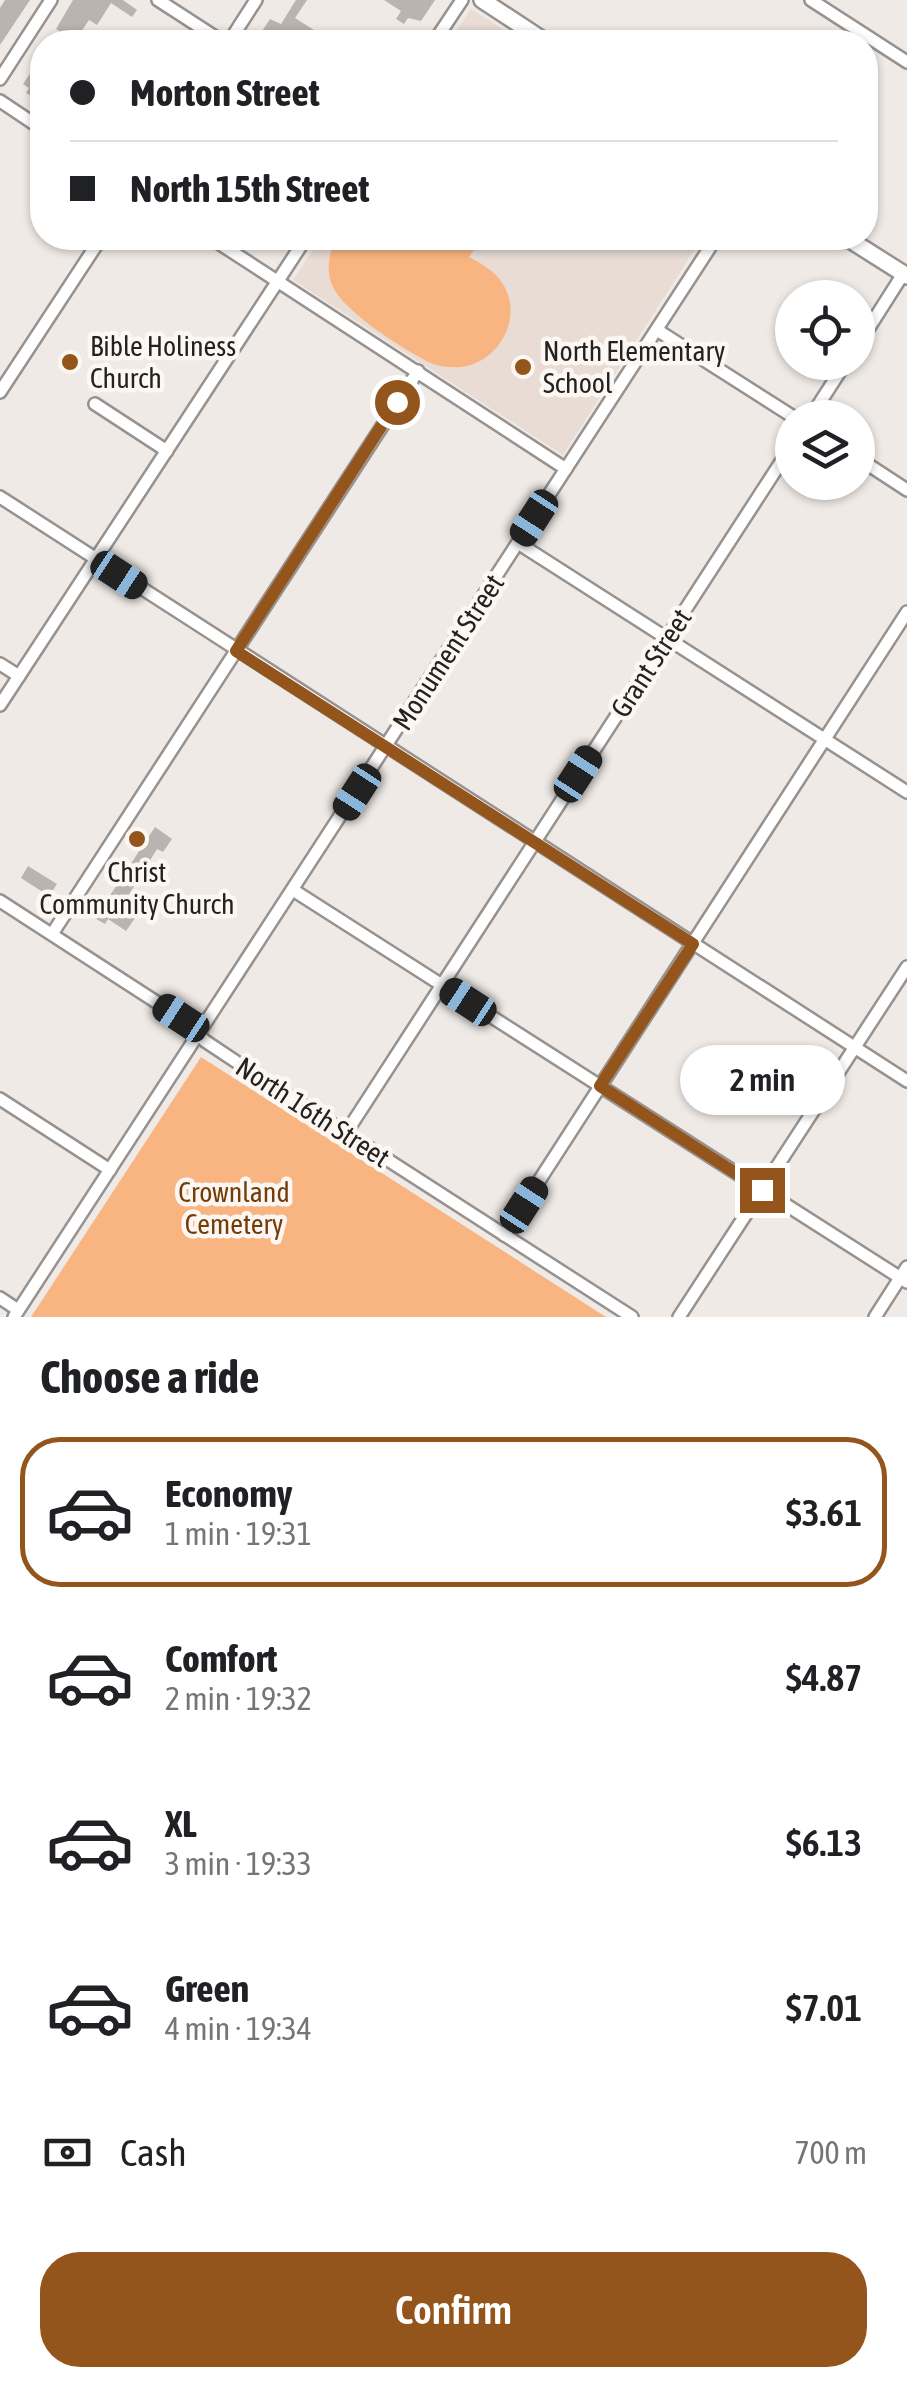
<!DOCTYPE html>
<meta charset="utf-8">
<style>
body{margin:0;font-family:"Asap Condensed",sans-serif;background:#f2f2f2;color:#202124;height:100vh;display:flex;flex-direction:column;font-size:38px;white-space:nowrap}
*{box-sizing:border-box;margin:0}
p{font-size:32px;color:#757577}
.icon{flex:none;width:55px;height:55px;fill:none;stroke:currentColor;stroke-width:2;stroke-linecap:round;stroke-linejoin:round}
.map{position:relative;height:1317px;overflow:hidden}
.side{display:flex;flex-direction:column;background:#fff;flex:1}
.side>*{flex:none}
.hud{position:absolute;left:30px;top:30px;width:848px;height:220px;border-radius:40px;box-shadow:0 2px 8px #0004;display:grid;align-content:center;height:220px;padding:0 40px;background:#fff}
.tools{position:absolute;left:775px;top:280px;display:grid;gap:20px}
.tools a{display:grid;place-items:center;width:100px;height:100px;border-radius:50%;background:#fff;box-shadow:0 2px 8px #0004;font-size:50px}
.end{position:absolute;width:45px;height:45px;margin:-22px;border:12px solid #94551d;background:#fff;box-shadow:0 0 0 5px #fff}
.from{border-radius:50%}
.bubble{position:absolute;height:70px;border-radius:35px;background:#fff;box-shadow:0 2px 8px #0004;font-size:32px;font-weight:600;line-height:70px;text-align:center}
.car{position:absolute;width:30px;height:60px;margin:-30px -15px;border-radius:12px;box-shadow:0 0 8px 2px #0007;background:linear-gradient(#222 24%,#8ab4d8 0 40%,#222 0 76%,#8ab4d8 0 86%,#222 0)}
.hud b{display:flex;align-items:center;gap:35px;height:95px;font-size:38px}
.hud b+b{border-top:2px solid #e0e0e0}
.hud i{width:25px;height:25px;background:#202124}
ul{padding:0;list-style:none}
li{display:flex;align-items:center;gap:30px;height:150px;margin:0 20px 15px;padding:0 20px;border:5px solid transparent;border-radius:40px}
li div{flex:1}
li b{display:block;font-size:38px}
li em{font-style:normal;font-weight:600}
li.current{border-color:#94551d}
li>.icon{width:90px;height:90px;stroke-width:1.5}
h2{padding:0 40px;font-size:45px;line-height:120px}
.pay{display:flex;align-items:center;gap:25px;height:110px;padding:0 40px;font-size:38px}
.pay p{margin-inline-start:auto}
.button{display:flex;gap:20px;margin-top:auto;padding:20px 40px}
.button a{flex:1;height:115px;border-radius:40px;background:#94551d;color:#fff;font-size:40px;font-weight:600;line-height:115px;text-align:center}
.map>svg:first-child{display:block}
.built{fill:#e8dcd4}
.green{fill:#f9b581}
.building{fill:#b9b4b0}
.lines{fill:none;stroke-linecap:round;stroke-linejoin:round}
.street-casing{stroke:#97928f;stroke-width:16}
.secondary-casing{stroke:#97928f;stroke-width:20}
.street{stroke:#fff;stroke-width:11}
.secondary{stroke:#fff;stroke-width:15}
.route{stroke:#94551d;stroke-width:12}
.poi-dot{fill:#94551d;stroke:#fcf7f3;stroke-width:4}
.labels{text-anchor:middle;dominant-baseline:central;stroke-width:9;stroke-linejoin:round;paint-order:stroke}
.poi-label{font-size:28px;fill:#242220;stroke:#fcf7f3;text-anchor:start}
.street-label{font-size:28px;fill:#242220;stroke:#fcf7f3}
.park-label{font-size:28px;fill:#723d08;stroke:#fcf7f3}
</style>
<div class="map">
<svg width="907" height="1317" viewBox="0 0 907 1317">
<rect width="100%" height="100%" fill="#efeae6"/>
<g class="built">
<polygon points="471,9 523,42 449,42"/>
<polygon points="321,238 702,238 563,455 293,280"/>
</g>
<g class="green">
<path d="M335,238H482L469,257C480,263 492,269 500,280C526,313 501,362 461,367C452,368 440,367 431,363C406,351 338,309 331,282C326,267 330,252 335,238Z"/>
<polygon points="201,1057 606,1317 31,1317"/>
</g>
<g class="building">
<polygon points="5,0 30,0 0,45 0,8"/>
<polygon points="73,0 123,0 137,10 132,17 111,3 97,25 89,20 75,41 56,29"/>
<polygon points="296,0 307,0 295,18 317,32 310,42 303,42 285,31 277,42 255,42 270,19 281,24"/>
<polygon points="384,0 435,0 421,21 408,18 404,24 396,19 401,11"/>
<polygon points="42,47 42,102 26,93 29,88 23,84 36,65 32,62"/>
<polygon points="155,827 172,839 163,852 157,849 120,909 135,918 126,931 108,919 105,924 91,916 103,897 107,900"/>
<polygon points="28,866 57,884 49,896 21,878"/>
</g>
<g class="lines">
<defs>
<g id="street">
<polyline points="158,0 223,42"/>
<polyline points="811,0 907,62"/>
<polyline points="229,42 256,0"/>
<polyline points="434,42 462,0"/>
<polyline points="0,79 51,0"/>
<polyline points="0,101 42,129"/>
<polyline points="211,238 566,469"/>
<polyline points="657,330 795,418"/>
<polyline points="858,345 903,274"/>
<polyline points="0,392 101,238"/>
<polyline points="95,404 167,451"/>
<polyline points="810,418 846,362"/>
<polyline points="858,458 907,490"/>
<polyline points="0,497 907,1081"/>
<polyline points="518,543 907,792"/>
<polyline points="0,664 19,676"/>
<polyline points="0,705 306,238"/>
<polyline points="293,890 907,1282"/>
<polyline points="0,901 181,1018 205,1041 262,1079 632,1317"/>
<polyline points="52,934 418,371"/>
<polyline points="0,1099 110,1170"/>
<polyline points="346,1133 792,445"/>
<polyline points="504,1235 907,612"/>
<polyline points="0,1298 18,1310"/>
<polyline points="14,1317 716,238"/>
<polyline points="679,1317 907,967"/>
<polyline points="875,1317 907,1267"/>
</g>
<g id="secondary">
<polyline points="482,0 546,42"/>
<polyline points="847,238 907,276"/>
</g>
</defs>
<use href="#street" class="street-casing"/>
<use href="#secondary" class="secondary-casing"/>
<use href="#street" class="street"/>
<use href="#secondary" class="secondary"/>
</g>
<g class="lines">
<polyline class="route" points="397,402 236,651 693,944 600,1086 762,1190"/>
</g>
<g class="poi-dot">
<circle cx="70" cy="362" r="10"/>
<circle cx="523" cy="367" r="10"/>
<circle cx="137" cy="839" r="10"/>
</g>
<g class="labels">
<g class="poi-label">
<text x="90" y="346">Bible Holiness<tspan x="90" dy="32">Church</tspan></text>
<text x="543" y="351">North Elementary<tspan x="543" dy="32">School</tspan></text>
<text x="137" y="872" text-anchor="middle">Christ<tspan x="137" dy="32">Community Church</tspan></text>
</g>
<g class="street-label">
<text transform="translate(448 652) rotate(-57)">Monument Street</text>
<text transform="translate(651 663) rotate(-57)">Grant Street</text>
<text transform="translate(313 1112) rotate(33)">North 16th Street</text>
</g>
<g class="park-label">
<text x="234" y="1192">Crownland<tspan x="234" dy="32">Cemetery</tspan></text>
</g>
</g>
</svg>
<div class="tools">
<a><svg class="icon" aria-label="locate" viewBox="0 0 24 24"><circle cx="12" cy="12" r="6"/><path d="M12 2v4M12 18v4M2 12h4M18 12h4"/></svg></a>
<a><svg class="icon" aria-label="layers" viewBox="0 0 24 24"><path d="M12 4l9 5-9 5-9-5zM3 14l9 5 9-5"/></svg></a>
</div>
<i class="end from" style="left:397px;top:402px"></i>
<i class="end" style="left:762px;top:1190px"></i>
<div class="bubble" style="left:680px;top:1045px;width:165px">2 min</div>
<i class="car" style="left:534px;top:518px;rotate:213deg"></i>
<i class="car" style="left:119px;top:575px;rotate:123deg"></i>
<i class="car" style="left:578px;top:774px;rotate:33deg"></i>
<i class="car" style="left:357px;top:792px;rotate:213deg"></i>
<i class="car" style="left:468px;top:1002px;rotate:303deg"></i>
<i class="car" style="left:181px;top:1018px;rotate:303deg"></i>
<i class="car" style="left:524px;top:1205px;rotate:33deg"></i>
<div class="hud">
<b><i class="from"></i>Morton Street</b>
<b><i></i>North 15th Street</b>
</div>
</div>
<section class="side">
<h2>Choose a ride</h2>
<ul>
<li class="current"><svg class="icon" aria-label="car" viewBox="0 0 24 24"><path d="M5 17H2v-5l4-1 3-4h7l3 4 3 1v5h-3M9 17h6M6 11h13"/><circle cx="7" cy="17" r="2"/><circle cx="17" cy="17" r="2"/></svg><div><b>Economy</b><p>1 min · 19:31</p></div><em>$3.61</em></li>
<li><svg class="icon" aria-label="car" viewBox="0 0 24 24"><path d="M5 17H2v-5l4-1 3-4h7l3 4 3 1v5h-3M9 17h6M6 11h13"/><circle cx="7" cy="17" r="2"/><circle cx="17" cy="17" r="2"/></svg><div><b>Comfort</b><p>2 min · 19:32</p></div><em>$4.87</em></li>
<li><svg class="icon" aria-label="car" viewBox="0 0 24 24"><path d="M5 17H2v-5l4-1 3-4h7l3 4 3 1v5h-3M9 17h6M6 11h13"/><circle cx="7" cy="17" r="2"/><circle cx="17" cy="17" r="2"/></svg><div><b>XL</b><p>3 min · 19:33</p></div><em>$6.13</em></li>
<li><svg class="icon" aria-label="car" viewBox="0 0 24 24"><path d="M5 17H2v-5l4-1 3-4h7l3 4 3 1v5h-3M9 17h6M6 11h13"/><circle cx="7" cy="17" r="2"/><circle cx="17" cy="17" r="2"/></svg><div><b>Green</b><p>4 min · 19:34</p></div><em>$7.01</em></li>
</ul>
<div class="pay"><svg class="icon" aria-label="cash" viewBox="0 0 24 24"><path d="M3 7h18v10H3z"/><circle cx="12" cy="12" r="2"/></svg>Cash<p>700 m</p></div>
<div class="button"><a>Confirm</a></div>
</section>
